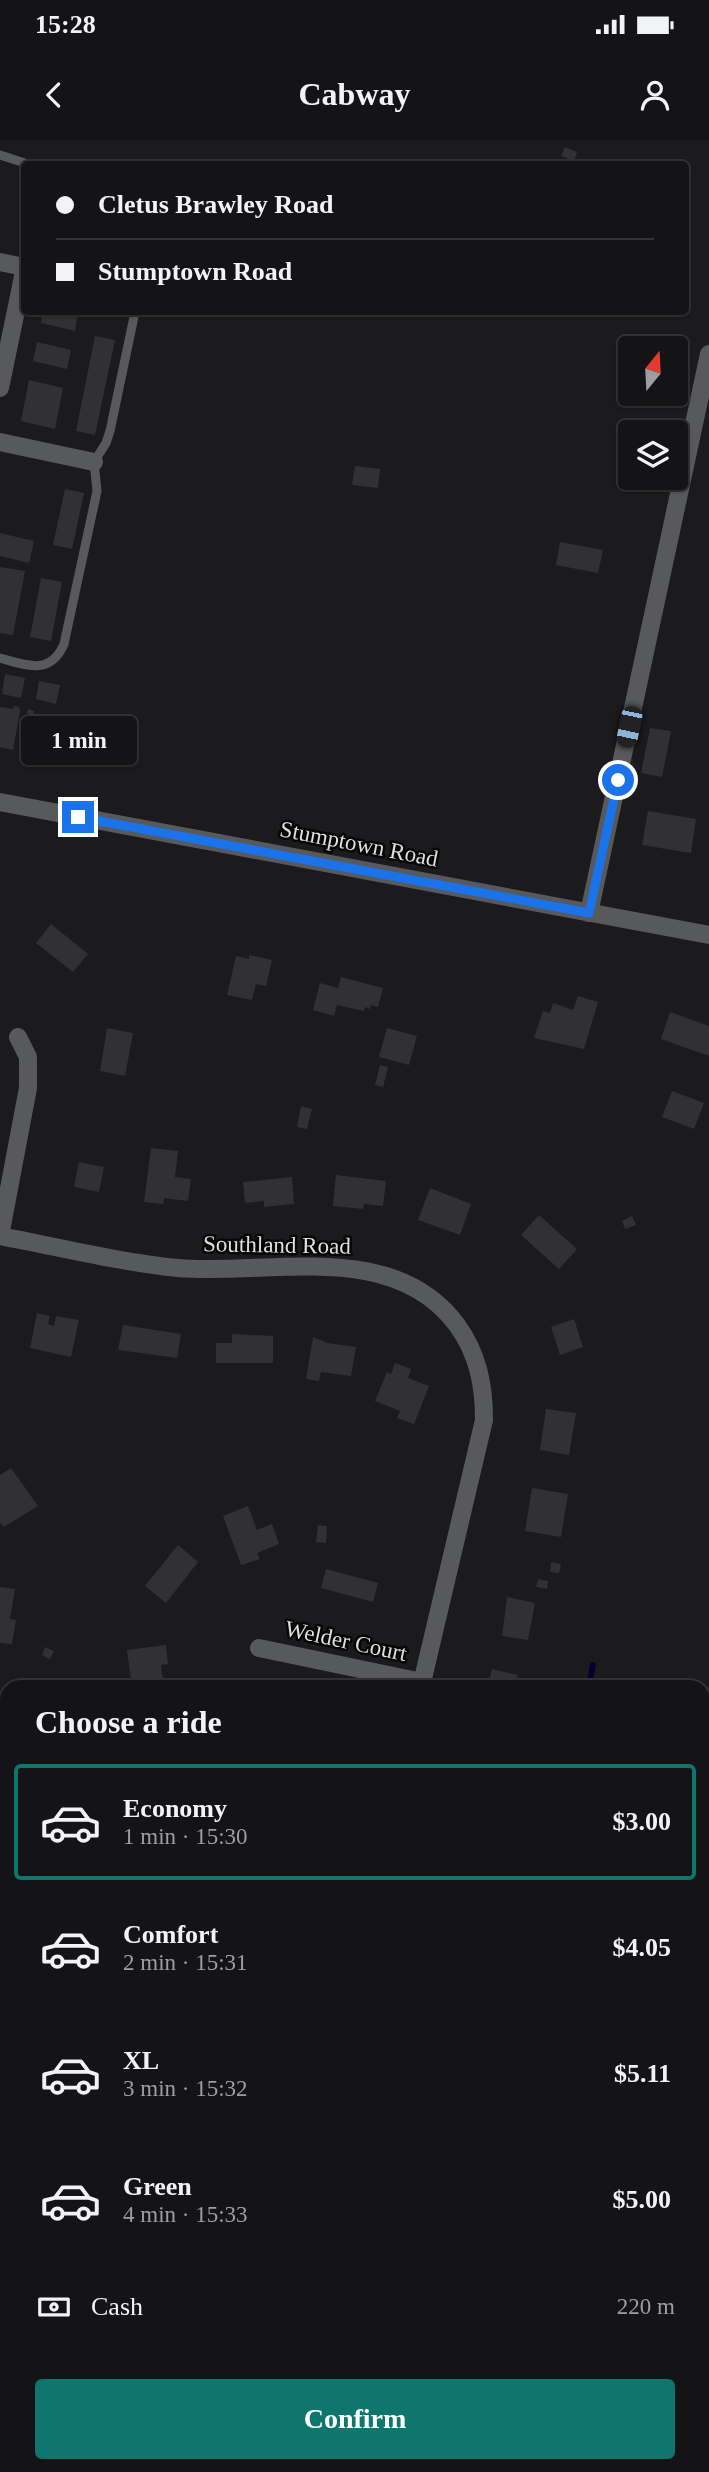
<!DOCTYPE html>
<meta charset="utf-8">
<style>
body{margin:0;font-family:"Times New Roman",serif;background:#1d1d1f;color:#f1f3f6;height:100vh;display:flex;flex-direction:column;font-size:26px;white-space:nowrap}
*{box-sizing:border-box;margin:0}
p{font-size:23px;color:#9d9ea1}
.icon{flex:none;width:38px;height:38px;fill:none;stroke:currentColor;stroke-width:2;stroke-linecap:round;stroke-linejoin:round}
.map{position:relative;flex:1;overflow:hidden}
.sheet{position:absolute;left:0px;top:1540px;width:710px;height:793px;display:flex;flex-direction:column;background:#141416;border-radius:21px 21px 0 0;box-shadow:0 2px 5px #0004,0 0 0 2px #333335}
.sheet>*{flex:none}
.top-card{position:absolute;left:21px;top:21px;width:668px;height:154px;border-radius:7px;box-shadow:0 2px 5px #0004,0 0 0 2px #333335;display:grid;align-content:center;height:154px;padding:0 35px;background:#141416}
.needle{width:46px;rotate:18deg}
.fabs{position:absolute;left:618px;top:196px;display:grid;gap:14px}
.fabs a{display:grid;place-items:center;width:70px;height:70px;border-radius:7px;background:#141416;box-shadow:0 2px 5px #0004,0 0 0 2px #333335;font-size:35px}
.end{position:absolute;width:32px;height:32px;margin:-16px;border:9px solid #1a73e8;background:#fff;box-shadow:0 0 0 4px #fff}
.from{border-radius:50%}
.bubble{position:absolute;height:49px;border-radius:7px;background:#141416;box-shadow:0 2px 5px #0004,0 0 0 2px #333335;font-size:23px;font-weight:800;line-height:49px;text-align:center}
.car{position:absolute;width:21px;height:42px;margin:-21px -10px;border-radius:9px;box-shadow:0 0 5px 2px #0007;background:linear-gradient(#222 24%,#8ab4d8 0 40%,#222 0 76%,#8ab4d8 0 86%,#222 0)}
.top-card b{display:flex;align-items:center;gap:24px;height:66px;font-size:26px}
.top-card b+b{border-top:2px solid #333335}
.top-card i{width:18px;height:18px;background:#f1f3f6}
ul{padding:0;list-style:none}
li{display:flex;align-items:center;gap:21px;height:116px;margin:0 14px 10px;padding:0 21px;border:4px solid transparent;border-radius:7px}
li div{flex:1}
li b{display:block;font-size:26px}
li em{font-style:normal;font-weight:800}
li.current{border-color:#0f766e}
li>.icon{width:63px;height:63px;stroke-width:1.5}
h2{padding:0 35px;font-size:32px;line-height:84px}
.pay{display:flex;align-items:center;gap:18px;height:77px;padding:0 35px;font-size:26px}
.pay p{margin-inline-start:auto}
.primary-button{display:flex;gap:14px;margin-top:auto;padding:14px 35px}
.primary-button a{flex:1;height:80px;border-radius:7px;background:#0f766e;color:#fff;font-size:28px;font-weight:800;line-height:80px;text-align:center}
.status{display:flex;justify-content:space-between;align-items:center;height:49px;padding:0 35px;background:#141416;direction:ltr}
.status svg{height:19px;fill:currentColor}
header{display:flex;justify-content:space-between;align-items:center;height:91px;padding:0 35px;background:#141416;font-size:32px;font-weight:800}
.map>svg:first-child{display:block}
.lines{fill:none;stroke-linecap:round;stroke-linejoin:round}
.stream{stroke:#07002e;stroke-width:6}
.building{fill:#313134}
.service{stroke:#58595a;stroke-width:9}
.minor{stroke:#58595a;stroke-width:18}
.tertiary{stroke:#58595a;stroke-width:18}
.primary{stroke:#969799;stroke-width:18}
.route{stroke:#1a73e8;stroke-width:9}
.labels{text-anchor:middle;dominant-baseline:central;stroke-width:5;stroke-linejoin:round;paint-order:stroke}
.street-label{font-size:23px;fill:#dfdfe1;stroke:#060607}
</style>
<div class="status"><b>15:28</b><svg viewBox="0 0 49 12"><path d="M0 12V9h3v3zM5 12V6h3v6zM10 12V3h3v9zM15 12V0h3v12zM26 1h20v11H26zM47 4h2v5h-2z"/></svg></div>
<header><svg class="icon" aria-label="back" viewBox="0 0 24 24"><path d="M15 5l-7 7 7 7"/></svg>Cabway<svg class="icon" aria-label="person" viewBox="0 0 24 24"><circle cx="12" cy="8" r="4"/><path d="M4 21q1-7 8-7t8 7"/></svg></header>
<div class="map">
<svg width="709" height="2332" viewBox="0 0 709 2332">
<rect width="100%" height="100%" fill="#1b1b1e"/>
<g class="lines">
<g class="stream">
<polyline points="589,1547 593,1525"/>
<polyline points="430,2332 432,2326"/>
</g>
</g>
<g class="building">
<polygon points="565,7 577,12 574,21 561,16"/>
<polygon points="43,172 78,172 75,191 41,183"/>
<polygon points="95,196 115,200 95,295 76,291"/>
<polygon points="37,202 71,210 67,229 33,221"/>
<polygon points="29,240 63,248 55,289 21,281"/>
<polygon points="355,326 380,329 378,348 352,345"/>
<polygon points="65,349 84,353 72,409 53,405"/>
<polygon points="0,393 34,401 29,423 0,416"/>
<polygon points="560,402 603,410 598,433 556,425"/>
<polygon points="0,427 25,431 13,495 0,493"/>
<polygon points="41,438 62,442 51,501 30,497"/>
<polygon points="5,534 25,538 21,558 2,554"/>
<polygon points="39,541 60,545 56,564 36,559"/>
<polygon points="14,566 19,567 20,571 13,610 0,607 0,567 13,569"/>
<polygon points="28,569 34,571 33,576 52,582 45,619 20,614"/>
<polygon points="650,588 671,591 662,637 641,633"/>
<polygon points="648,671 696,679 691,713 642,705"/>
<polygon points="51,784 88,814 73,832 36,803"/>
<polygon points="249,815 272,820 266,846 256,844 252,860 227,855 236,816 249,819"/>
<polygon points="341,837 383,848 378,867 371,865 370,869 365,867 364,871 337,865 334,876 313,870 320,843 338,848"/>
<polygon points="578,856 598,862 584,909 534,898 543,871 550,873 553,863 573,870"/>
<polygon points="670,872 709,886 709,916 661,899"/>
<polygon points="107,888 133,893 125,936 100,931"/>
<polygon points="387,888 417,896 409,925 379,917"/>
<polygon points="380,925 388,927 383,947 375,945"/>
<polygon points="672,951 704,963 694,989 662,977"/>
<polygon points="301,966 312,969 307,989 297,987"/>
<polygon points="151,1008 178,1011 175,1037 191,1039 188,1061 164,1058 163,1064 144,1062"/>
<polygon points="79,1022 104,1027 99,1052 74,1047"/>
<polygon points="336,1035 386,1041 383,1066 364,1064 363,1069 333,1066"/>
<polygon points="292,1037 294,1064 264,1067 264,1061 245,1063 243,1042"/>
<polygon points="430,1048 471,1064 460,1095 418,1080"/>
<polygon points="539,1075 577,1109 559,1129 521,1095"/>
<polygon points="632,1076 636,1085 625,1089 622,1081"/>
<polygon points="37,1173 50,1176 48,1184 54,1186 56,1176 79,1180 71,1217 30,1208"/>
<polygon points="574,1179 583,1207 560,1215 551,1187"/>
<polygon points="123,1185 181,1194 177,1218 118,1210"/>
<polygon points="232,1194 273,1196 273,1223 216,1223 216,1203 232,1203"/>
<polygon points="313,1197 328,1203 356,1207 351,1236 321,1232 319,1241 306,1239"/>
<polygon points="395,1223 411,1229 408,1238 429,1246 414,1284 397,1278 400,1271 375,1261 387,1232 391,1234"/>
<polygon points="546,1269 576,1273 569,1315 540,1310"/>
<polygon points="11,1328 38,1366 4,1387 0,1383 0,1335"/>
<polygon points="532,1348 568,1354 561,1397 525,1391"/>
<polygon points="248,1366 257,1390 272,1384 279,1404 257,1413 260,1419 241,1425 223,1376"/>
<polygon points="318,1385 327,1386 326,1403 316,1402"/>
<polygon points="178,1405 198,1422 166,1463 145,1446"/>
<polygon points="551,1422 561,1424 559,1433 550,1432"/>
<polygon points="326,1429 378,1443 373,1462 321,1448"/>
<polygon points="538,1439 548,1441 547,1449 536,1447"/>
<polygon points="0,1447 15,1449 10,1479 16,1480 12,1504 0,1503"/>
<polygon points="507,1457 535,1463 528,1500 502,1496"/>
<polygon points="166,1505 168,1524 161,1525 164,1547 132,1547 127,1510"/>
<polygon points="45,1507 54,1511 50,1519 42,1515"/>
<polygon points="492,1529 518,1535 515,1547 488,1547"/>
<polygon points="4,1774 7,1778 7,1818 0,1807 0,1776"/>
<polygon points="80,2326 91,2326 103,2329 102,2332 79,2332"/>
</g>
<g class="lines">
<g class="service">
<polyline points="0,15 28,24"/>
<path d="M0,518C27,526 51,535 64,504L97,351L94,322L106,303L110,291L135,172"/>
<polyline points="704,2064 709,2065"/>
<polyline points="704,2194 709,2194"/>
<polyline points="585,2326 610,2332"/>
<polyline points="676,2326 697,2332"/>
<polyline points="519,2332 521,2326"/>
<polyline points="576,2332 578,2326"/>
</g>
<g class="minor">
<polyline points="0,122 24,127"/>
<polyline points="0,248 24,132"/>
<polyline points="0,302 94,322"/>
<polyline points="589,773 709,214"/>
<path d="M0,1096C59,1107 118,1122 178,1128C269,1136 393,1098 457,1185C478,1214 484,1245 484,1280L421,1547"/>
<polyline points="0,1096 28,948 28,917 18,897"/>
<polyline points="259,1508 422,1542"/>
<polyline points="204,2332 206,2326"/>
</g>
<polyline class="tertiary" points="0,662 709,795"/>
<g class="primary">
<polyline points="704,2131 709,2104"/>
<polyline points="661,2332 662,2326"/>
</g>
</g>
<g class="lines">
<polyline class="route" points="78,677 589,773 618,640"/>
</g>
<g class="labels">
<g class="street-label">
<text transform="translate(359 704) rotate(11)">Stumptown Road</text>
<text transform="translate(277 1105) rotate(1)">Southland Road</text>
<text transform="translate(346 1501) rotate(12)">Welder Court</text>
</g>
</g>
</svg>
<div class="fabs">
<a><svg class="needle" viewBox="-14 -14 28 28"><path d="M0-13l5 13h-10z" fill="#e53935"/><path d="M0 13l5-13h-10z" fill="#9d9ea1"/></svg></a>
<a><svg class="icon" aria-label="layers" viewBox="0 0 24 24"><path d="M12 4l9 5-9 5-9-5zM3 14l9 5 9-5"/></svg></a>
</div>
<i class="end from" style="left:618px;top:640px"></i>
<i class="end" style="left:78px;top:677px"></i>
<div class="bubble" style="left:21px;top:576px;width:116px">1 min</div>
<i class="car" style="left:629px;top:587px;rotate:192deg"></i>
<div class="top-card">
<b><i class="from"></i>Cletus Brawley Road</b>
<b><i></i>Stumptown Road</b>
</div>
<section class="sheet">
<h2>Choose a ride</h2>
<ul>
<li class="current"><svg class="icon" aria-label="car" viewBox="0 0 24 24"><path d="M5 17H2v-5l4-1 3-4h7l3 4 3 1v5h-3M9 17h6M6 11h13"/><circle cx="7" cy="17" r="2"/><circle cx="17" cy="17" r="2"/></svg><div><b>Economy</b><p>1 min · 15:30</p></div><em>$3.00</em></li>
<li><svg class="icon" aria-label="car" viewBox="0 0 24 24"><path d="M5 17H2v-5l4-1 3-4h7l3 4 3 1v5h-3M9 17h6M6 11h13"/><circle cx="7" cy="17" r="2"/><circle cx="17" cy="17" r="2"/></svg><div><b>Comfort</b><p>2 min · 15:31</p></div><em>$4.05</em></li>
<li><svg class="icon" aria-label="car" viewBox="0 0 24 24"><path d="M5 17H2v-5l4-1 3-4h7l3 4 3 1v5h-3M9 17h6M6 11h13"/><circle cx="7" cy="17" r="2"/><circle cx="17" cy="17" r="2"/></svg><div><b>XL</b><p>3 min · 15:32</p></div><em>$5.11</em></li>
<li><svg class="icon" aria-label="car" viewBox="0 0 24 24"><path d="M5 17H2v-5l4-1 3-4h7l3 4 3 1v5h-3M9 17h6M6 11h13"/><circle cx="7" cy="17" r="2"/><circle cx="17" cy="17" r="2"/></svg><div><b>Green</b><p>4 min · 15:33</p></div><em>$5.00</em></li>
</ul>
<div class="pay"><svg class="icon" aria-label="cash" viewBox="0 0 24 24"><path d="M3 7h18v10H3z"/><circle cx="12" cy="12" r="2"/></svg>Cash<p>220 m</p></div>
<div class="primary-button"><a>Confirm</a></div>
</section>
</div>
